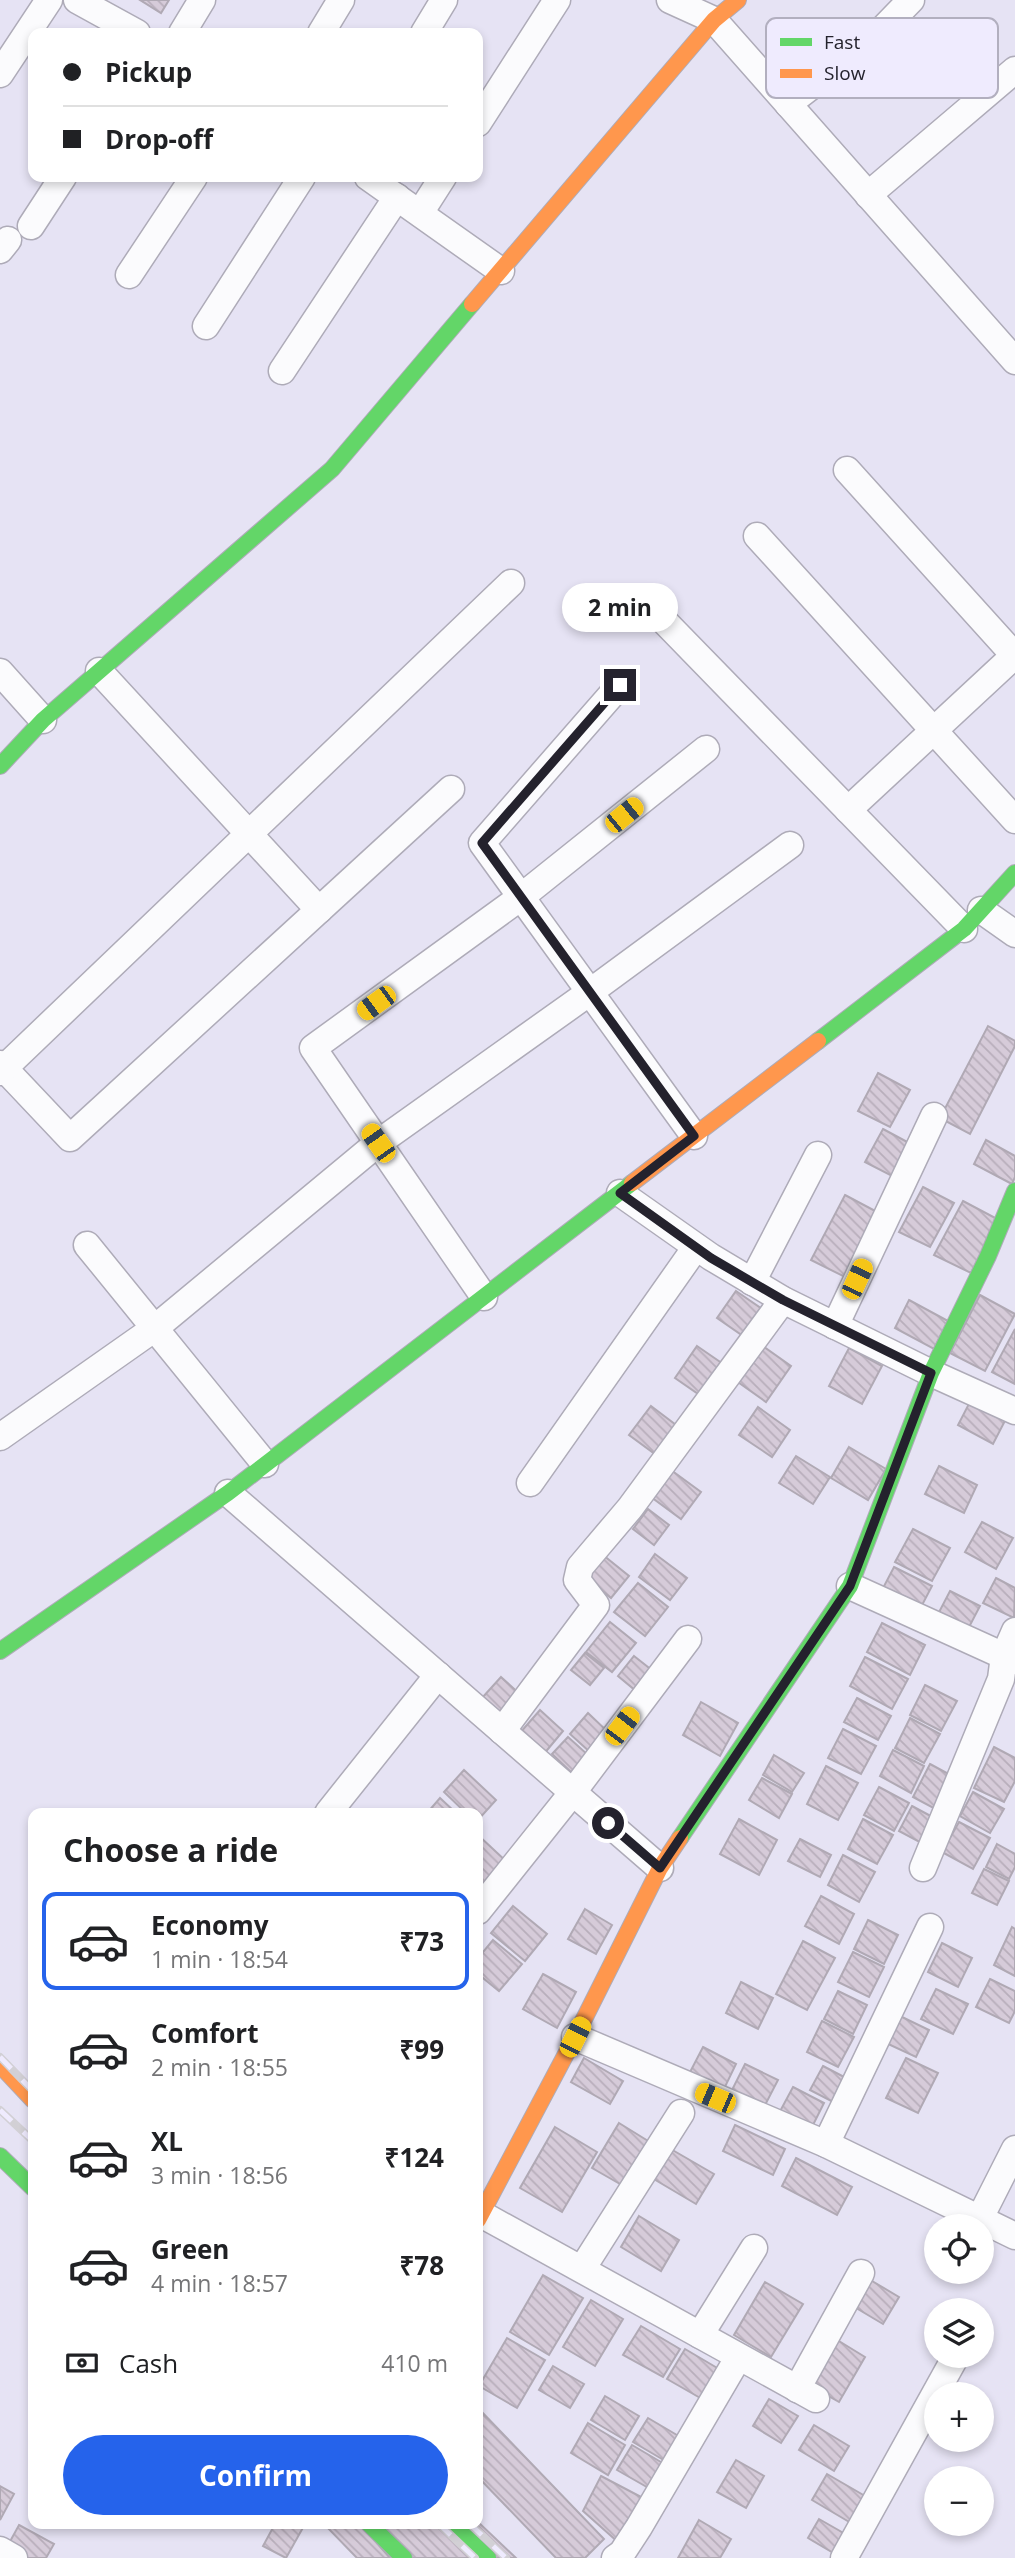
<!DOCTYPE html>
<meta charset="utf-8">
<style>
body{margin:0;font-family:"Open Sans",sans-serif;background:#f2f2f2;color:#202124;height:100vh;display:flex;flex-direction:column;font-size:26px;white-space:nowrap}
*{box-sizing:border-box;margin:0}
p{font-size:23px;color:#757577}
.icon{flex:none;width:38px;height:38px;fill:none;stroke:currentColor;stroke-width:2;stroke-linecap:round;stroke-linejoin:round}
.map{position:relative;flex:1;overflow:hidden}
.drawer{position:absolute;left:28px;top:1808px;width:455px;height:721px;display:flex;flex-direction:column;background:#fff;border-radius:14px;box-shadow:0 4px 10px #0003}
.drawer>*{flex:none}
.guide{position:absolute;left:28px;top:28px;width:455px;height:154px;border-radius:14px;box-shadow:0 4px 10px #0003;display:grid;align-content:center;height:154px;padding:0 35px;background:#fff}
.buttons{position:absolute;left:924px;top:2214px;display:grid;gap:14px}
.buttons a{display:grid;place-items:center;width:70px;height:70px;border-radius:50%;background:#fff;box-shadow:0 4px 10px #0003;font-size:35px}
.end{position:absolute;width:32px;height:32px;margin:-16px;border:9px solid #24222d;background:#fff;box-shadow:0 0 0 4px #fff}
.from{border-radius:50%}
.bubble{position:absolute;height:49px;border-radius:24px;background:#fff;box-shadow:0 4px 10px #0003;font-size:23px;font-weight:700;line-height:49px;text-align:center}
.car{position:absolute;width:21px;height:42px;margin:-21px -10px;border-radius:9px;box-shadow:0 0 5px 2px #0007;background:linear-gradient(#f5c518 24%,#345 0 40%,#f5c518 0 76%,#345 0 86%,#f5c518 0)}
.guide b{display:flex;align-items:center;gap:24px;height:66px;font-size:26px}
.guide b+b{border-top:2px solid #e0e0e0}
.guide i{width:18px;height:18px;background:#202124}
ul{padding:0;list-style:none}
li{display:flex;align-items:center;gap:21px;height:98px;margin:0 14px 10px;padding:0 21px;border:4px solid transparent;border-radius:14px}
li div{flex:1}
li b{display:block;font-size:26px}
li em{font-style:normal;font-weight:700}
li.selected{border-color:#2563eb}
li>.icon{width:63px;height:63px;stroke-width:1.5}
h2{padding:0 35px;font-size:32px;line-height:84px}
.pay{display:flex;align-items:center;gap:18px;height:77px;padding:0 35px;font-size:26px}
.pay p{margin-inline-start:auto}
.primary-button{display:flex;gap:14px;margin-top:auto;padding:14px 35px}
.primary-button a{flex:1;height:80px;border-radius:42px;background:#2563eb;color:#fff;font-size:28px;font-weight:700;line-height:80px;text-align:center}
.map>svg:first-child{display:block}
.building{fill:url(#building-back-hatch);stroke:#b0a9b4;stroke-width:2}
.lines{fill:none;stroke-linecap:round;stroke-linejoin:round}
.street-casing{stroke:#aeabb8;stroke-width:29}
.fast-casing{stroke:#aeabb8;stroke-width:18}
.slow-casing{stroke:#aeabb8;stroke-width:18}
.street{stroke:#fbfbfd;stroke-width:26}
.fast{stroke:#63d668;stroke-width:16}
.slow{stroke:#ff974d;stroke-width:16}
.rail-casing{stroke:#d2d0d5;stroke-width:8}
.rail{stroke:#efebfe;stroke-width:5;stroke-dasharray:16;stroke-linecap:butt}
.route{stroke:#24222d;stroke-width:9}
.key{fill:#efebfe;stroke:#b2afbf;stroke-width:2}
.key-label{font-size:19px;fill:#24222d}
</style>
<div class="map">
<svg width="1015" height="2558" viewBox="0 0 1015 2558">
<defs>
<pattern id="building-back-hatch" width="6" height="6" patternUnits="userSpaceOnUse" patternTransform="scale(1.75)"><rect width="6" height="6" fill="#d6cbd9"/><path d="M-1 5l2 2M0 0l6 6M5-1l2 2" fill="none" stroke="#b8aebb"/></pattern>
</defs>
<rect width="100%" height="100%" fill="#e6e3f4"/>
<g class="building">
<polygon points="140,0 169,0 161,13"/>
<polygon points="988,1026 1015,1041 1015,1046 970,1134 940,1118"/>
<polygon points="878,1073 910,1090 890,1127 858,1111"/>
<polygon points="883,1129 911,1144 894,1177 865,1162"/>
<polygon points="986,1140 1015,1156 1015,1177 1012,1184 974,1164"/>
<polygon points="923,1187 954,1203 930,1247 899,1232"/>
<polygon points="845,1195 879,1213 845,1277 811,1260"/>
<polygon points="963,1201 999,1220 971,1273 934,1255"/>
<polygon points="736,1291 765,1311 746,1338 717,1318"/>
<polygon points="980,1295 1015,1314 985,1371 950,1353"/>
<polygon points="909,1300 948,1321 934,1349 895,1328"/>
<polygon points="1015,1329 1015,1384 992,1372"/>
<polygon points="760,1344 791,1366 766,1402 735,1380"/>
<polygon points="697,1346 726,1366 704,1398 675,1378"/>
<polygon points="849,1348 882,1366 862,1404 829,1386"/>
<polygon points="973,1396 1008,1415 993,1444 958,1425"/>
<polygon points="651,1406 680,1428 659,1457 629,1435"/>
<polygon points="758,1407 790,1430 772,1457 739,1435"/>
<polygon points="849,1447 886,1469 868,1500 831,1478"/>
<polygon points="796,1456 830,1477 813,1504 779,1483"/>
<polygon points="939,1466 977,1485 964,1513 925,1494"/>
<polygon points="671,1470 701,1492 681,1519 651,1497"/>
<polygon points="648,1509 669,1525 654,1545 633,1529"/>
<polygon points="982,1522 1013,1538 996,1569 965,1552"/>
<polygon points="913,1529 950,1548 932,1581 895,1562"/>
<polygon points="655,1554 687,1578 670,1600 639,1577"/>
<polygon points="603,1555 629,1576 611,1598 585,1577"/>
<polygon points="894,1567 932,1586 920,1609 882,1590"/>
<polygon points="996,1578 1015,1588 1014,1618 983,1603"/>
<polygon points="638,1583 668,1607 645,1636 614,1612"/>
<polygon points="950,1591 980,1606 967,1631 937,1616"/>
<polygon points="610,1622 636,1643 612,1672 586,1652"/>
<polygon points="882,1623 925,1645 910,1675 867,1652"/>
<polygon points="585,1653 604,1668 590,1685 571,1670"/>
<polygon points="634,1656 658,1675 642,1696 618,1676"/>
<polygon points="865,1657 908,1679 892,1709 850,1686"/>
<polygon points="501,1677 523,1697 504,1717 482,1698"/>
<polygon points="925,1685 957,1701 941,1731 910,1715"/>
<polygon points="857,1698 891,1716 878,1740 844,1722"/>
<polygon points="701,1702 738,1723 720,1756 683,1735"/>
<polygon points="540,1710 563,1731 543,1755 519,1734"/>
<polygon points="588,1713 609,1733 591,1753 570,1734"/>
<polygon points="910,1718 940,1734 924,1763 895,1748"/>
<polygon points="843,1729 876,1746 861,1774 828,1758"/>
<polygon points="568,1737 588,1755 572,1773 552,1754"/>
<polygon points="994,1747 1015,1758 1015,1781 1004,1802 974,1788"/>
<polygon points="893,1750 924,1766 911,1793 880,1776"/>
<polygon points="774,1755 804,1773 792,1792 763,1775"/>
<polygon points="930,1764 956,1778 939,1811 913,1797"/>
<polygon points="826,1766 858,1783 838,1820 807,1804"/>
<polygon points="464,1770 496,1800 478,1820 478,1813 466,1813 444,1792"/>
<polygon points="762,1778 792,1794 779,1818 749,1800"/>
<polygon points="879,1787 909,1803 894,1831 864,1815"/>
<polygon points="973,1792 1004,1809 990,1833 960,1816"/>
<polygon points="440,1798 456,1813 427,1813"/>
<polygon points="912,1806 940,1821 927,1846 899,1831"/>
<polygon points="739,1819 777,1840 759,1875 720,1854"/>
<polygon points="863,1819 893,1835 877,1864 848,1849"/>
<polygon points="959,1822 990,1838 973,1869 942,1852"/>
<polygon points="478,1835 509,1864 488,1887 478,1878"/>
<polygon points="800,1839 831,1855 820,1877 788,1861"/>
<polygon points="997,1844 1015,1854 1015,1867 1009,1879 986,1867"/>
<polygon points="843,1855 875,1872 859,1902 828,1885"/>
<polygon points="984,1869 1009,1881 997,1905 972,1893"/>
<polygon points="821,1896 854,1914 839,1944 805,1926"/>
<polygon points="513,1906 547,1934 525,1961 491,1933"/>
<polygon points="585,1909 612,1925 596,1954 568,1939"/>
<polygon points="868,1920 898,1935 884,1964 854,1949"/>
<polygon points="1012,1927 1015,1929 1015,1976 994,1965"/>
<polygon points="493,1940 522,1964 499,1991 478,1974 478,1958"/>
<polygon points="803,1941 835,1958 807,2010 776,1994"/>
<polygon points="942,1943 972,1958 958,1987 928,1972"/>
<polygon points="853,1952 884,1967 869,1997 838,1982"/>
<polygon points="543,1974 576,1992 557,2028 523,2009"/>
<polygon points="990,1979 1015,1991 1015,2011 1009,2023 976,2007"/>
<polygon points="741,1982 773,1998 758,2029 726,2013"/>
<polygon points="936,1989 968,2004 953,2034 921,2019"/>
<polygon points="838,1991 867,2005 853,2034 824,2019"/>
<polygon points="900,2016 929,2030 916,2057 886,2043"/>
<polygon points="822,2021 854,2037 838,2067 807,2052"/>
<polygon points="703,2047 736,2064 723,2091 689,2074"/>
<polygon points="584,2058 623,2081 610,2104 571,2082"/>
<polygon points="906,2058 938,2073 918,2113 886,2098"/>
<polygon points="745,2064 778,2080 762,2111 730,2094"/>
<polygon points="823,2066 848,2079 835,2103 810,2090"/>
<polygon points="793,2087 824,2103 810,2131 778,2115"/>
<polygon points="619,2123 653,2144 627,2188 592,2168"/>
<polygon points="735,2125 785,2149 773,2175 723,2151"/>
<polygon points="555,2127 597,2152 562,2212 520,2188"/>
<polygon points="669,2148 714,2174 696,2204 652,2178"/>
<polygon points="796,2158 852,2187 837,2215 782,2186"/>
<polygon points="639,2216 679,2240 661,2271 621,2247"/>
<polygon points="543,2275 583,2298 549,2355 510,2332"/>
<polygon points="867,2278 899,2297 883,2324 851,2305"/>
<polygon points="765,2282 803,2304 771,2357 734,2335"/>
<polygon points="591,2300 623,2319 595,2366 563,2347"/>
<polygon points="641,2326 680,2349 663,2377 623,2355"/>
<polygon points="507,2338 545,2360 517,2408 479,2386"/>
<polygon points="834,2338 865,2357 839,2402 807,2384"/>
<polygon points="685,2349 719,2369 702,2399 667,2379"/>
<polygon points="553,2366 584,2384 570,2408 539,2390"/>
<polygon points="605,2396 639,2416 625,2440 591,2420"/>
<polygon points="769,2399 798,2416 781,2443 753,2426"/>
<polygon points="478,2408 604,2539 585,2558 556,2558 478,2477"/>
<polygon points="648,2418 682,2438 667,2462 633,2442"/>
<polygon points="588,2423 625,2445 608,2475 571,2453"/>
<polygon points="814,2425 849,2446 834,2471 799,2450"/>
<polygon points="632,2445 666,2465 652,2490 617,2470"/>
<polygon points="736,2460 764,2476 746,2508 717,2492"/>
<polygon points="827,2474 872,2500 856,2526 812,2500"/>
<polygon points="601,2476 643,2498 619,2543 583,2511"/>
<polygon points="0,2486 14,2494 0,2520"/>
<polygon points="819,2519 847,2535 835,2554 808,2538"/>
<polygon points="699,2520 731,2539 720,2558 678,2558"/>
<polygon points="478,2522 516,2558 399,2558 363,2524"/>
<polygon points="275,2524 305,2524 286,2558 263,2546"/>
<polygon points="324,2524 360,2524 390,2558 357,2558"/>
<polygon points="19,2525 54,2544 46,2558 26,2558 7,2547"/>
</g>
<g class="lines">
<defs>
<g id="street">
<polyline points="77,0 137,33"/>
<polyline points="670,0 714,20 1015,361"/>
<polyline points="182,33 202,0"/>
<polyline points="321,33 341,0"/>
<polyline points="424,33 444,0"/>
<polyline points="0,74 49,0"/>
<polyline points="788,104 874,38 911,0"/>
<polyline points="478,123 557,0"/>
<polyline points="368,177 501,271"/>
<polyline points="868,195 1015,70"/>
<polyline points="420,213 443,177"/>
<polyline points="31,226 63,177"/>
<polyline points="0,250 8,240"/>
<polyline points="129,275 194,177"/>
<polyline points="206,326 302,177"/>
<polyline points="282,371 397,197"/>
<polyline points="847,470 1015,656"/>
<polyline points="757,536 1015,820"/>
<polyline points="666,623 964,929"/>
<polyline points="0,672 43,720"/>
<polyline points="620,685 482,843 694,1136"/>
<polyline points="848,810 1015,655"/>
<polyline points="319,910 451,789"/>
<polyline points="981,910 1015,934"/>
<polyline points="0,1064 70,1138 319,910 99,671"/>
<polyline points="0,1072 511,583"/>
<polyline points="620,1193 711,1257 783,1300 931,1373 1015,1411"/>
<polyline points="87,1245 265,1464"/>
<polyline points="752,1282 818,1155"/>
<polyline points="484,1297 313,1048 521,897 706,749"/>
<polyline points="835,1326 934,1116"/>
<polyline points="0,1437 155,1328 378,1143 590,992 790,845"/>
<polyline points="530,1483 696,1247"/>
<polyline points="228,1493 660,1868"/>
<polyline points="850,1586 1015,1661"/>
<polyline points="502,1731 596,1605 577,1580 580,1567 630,1508 783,1300"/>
<polyline points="328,1813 438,1675"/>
<polyline points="923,1868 1001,1679 1004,1656 1015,1631"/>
<polyline points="478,1911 573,1792 688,1639"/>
<polyline points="575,2037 826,2144 1015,2236"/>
<polyline points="826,2144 930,1927"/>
<polyline points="481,2214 816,2399"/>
<polyline points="979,2220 1015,2149"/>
<polyline points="582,2269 681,2113"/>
<polyline points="700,2335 754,2248"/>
<polyline points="797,2389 861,2273"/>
<polyline points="0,2550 14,2558"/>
<polyline points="615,2558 622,2553 639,2527 738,2358"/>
<polyline points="844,2558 956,2356"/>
</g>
<g id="fast">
<polyline points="0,766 43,720 332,469 472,304"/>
<polyline points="818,1041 964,929 1015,873"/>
<polyline points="0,1651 228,1493 632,1183"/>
<polyline points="680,1838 850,1586 931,1373 988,1256 1015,1191"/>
<polyline points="0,2156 33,2188"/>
<polyline points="369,2524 404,2558"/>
<polyline points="452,2524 488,2558"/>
</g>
<g id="slow">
<polyline points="472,304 714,20 738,0"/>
<polyline points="632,1183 818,1041"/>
<polyline points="0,2065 33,2100"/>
<polyline points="478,2220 575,2037 660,1868 680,1838"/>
</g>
</defs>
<use href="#street" class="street-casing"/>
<use href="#fast" class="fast-casing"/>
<use href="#slow" class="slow-casing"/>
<use href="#street" class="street"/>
<use href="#fast" class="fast"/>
<use href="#slow" class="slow"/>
<defs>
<g id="rail">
<polyline points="0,2057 33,2091"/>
<polyline points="0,2110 33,2141"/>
<polyline points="439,2524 475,2558"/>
<polyline points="470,2524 506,2558"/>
</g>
</defs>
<use href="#rail" class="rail-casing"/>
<use href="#rail" class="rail"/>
</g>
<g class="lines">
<polyline class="route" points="608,1823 660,1868 850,1586 931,1373 783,1300 711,1258 620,1193 694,1136 482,843 620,685"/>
</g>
<rect x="766" y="18" width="232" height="80" rx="10" class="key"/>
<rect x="780" y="38" width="32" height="8" fill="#63d668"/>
<rect x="780" y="69" width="32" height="9" fill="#ff974d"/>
<g class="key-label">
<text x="824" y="49">Fast</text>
<text x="824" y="80">Slow</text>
</g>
</svg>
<div class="buttons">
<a><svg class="icon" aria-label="locate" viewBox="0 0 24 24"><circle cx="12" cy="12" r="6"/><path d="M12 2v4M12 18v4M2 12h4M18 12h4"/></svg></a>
<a><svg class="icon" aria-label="layers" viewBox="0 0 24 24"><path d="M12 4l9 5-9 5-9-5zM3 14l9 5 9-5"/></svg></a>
<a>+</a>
<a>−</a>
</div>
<i class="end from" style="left:608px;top:1823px"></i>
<i class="end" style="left:620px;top:685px"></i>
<div class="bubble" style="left:562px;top:583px;width:116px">2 min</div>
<i class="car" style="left:624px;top:815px;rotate:51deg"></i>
<i class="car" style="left:376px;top:1003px;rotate:234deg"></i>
<i class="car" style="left:378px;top:1143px;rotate:325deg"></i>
<i class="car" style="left:857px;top:1279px;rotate:25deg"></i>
<i class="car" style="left:622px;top:1726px;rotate:37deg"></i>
<i class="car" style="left:575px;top:2037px;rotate:27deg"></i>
<i class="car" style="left:715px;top:2098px;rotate:293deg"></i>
<div class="guide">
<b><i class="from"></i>Pickup</b>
<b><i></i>Drop-off</b>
</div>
<section class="drawer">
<h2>Choose a ride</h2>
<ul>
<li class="selected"><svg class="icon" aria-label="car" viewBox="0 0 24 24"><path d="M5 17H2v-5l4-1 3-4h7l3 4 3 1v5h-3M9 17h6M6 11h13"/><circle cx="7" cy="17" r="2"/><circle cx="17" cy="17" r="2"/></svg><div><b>Economy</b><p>1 min · 18:54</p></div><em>₹73</em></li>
<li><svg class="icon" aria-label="car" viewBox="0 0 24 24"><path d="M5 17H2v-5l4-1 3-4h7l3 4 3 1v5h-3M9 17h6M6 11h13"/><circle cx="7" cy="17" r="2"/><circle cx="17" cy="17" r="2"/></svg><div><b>Comfort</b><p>2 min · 18:55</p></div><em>₹99</em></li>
<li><svg class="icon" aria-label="car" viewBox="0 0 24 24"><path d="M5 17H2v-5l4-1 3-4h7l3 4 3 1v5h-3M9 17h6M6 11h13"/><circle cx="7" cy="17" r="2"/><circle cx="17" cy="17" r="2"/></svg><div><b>XL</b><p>3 min · 18:56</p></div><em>₹124</em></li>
<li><svg class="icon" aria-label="car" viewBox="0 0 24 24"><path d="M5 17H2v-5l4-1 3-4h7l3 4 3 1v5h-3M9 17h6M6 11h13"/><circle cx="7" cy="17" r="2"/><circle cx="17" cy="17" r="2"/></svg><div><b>Green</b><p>4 min · 18:57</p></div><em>₹78</em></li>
</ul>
<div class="pay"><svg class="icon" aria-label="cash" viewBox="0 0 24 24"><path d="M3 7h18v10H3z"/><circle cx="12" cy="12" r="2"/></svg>Cash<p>410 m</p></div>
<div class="primary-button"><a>Confirm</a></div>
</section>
</div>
